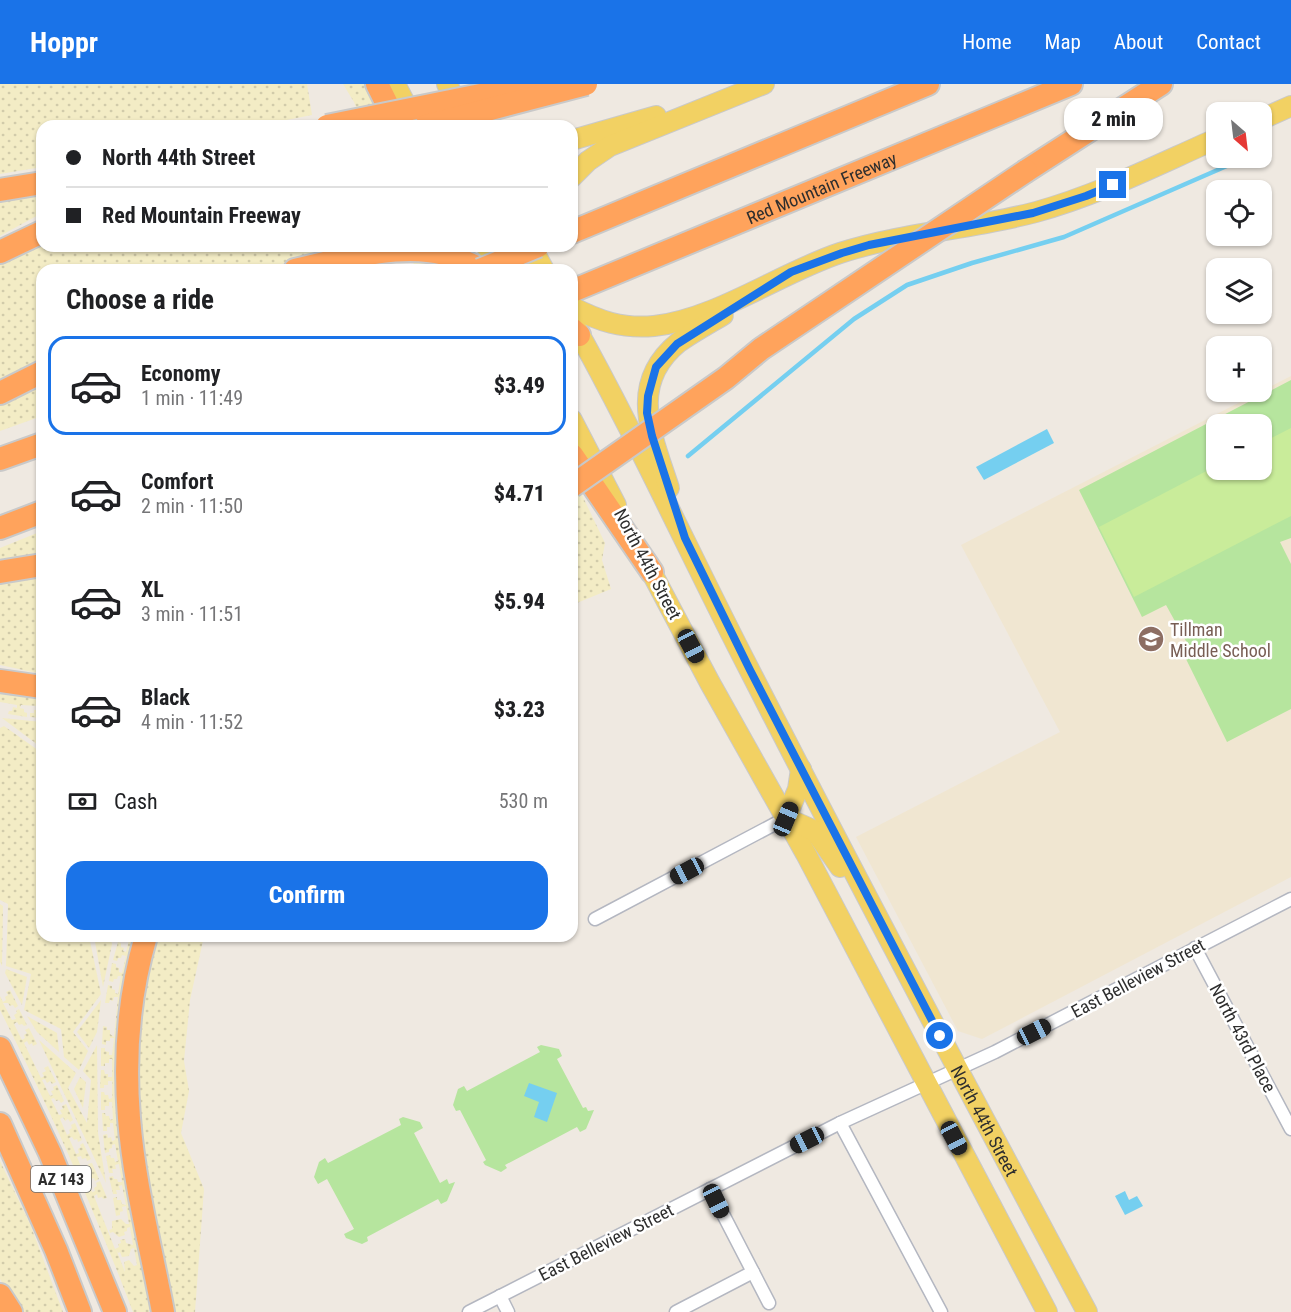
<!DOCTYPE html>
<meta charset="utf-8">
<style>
body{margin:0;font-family:"Roboto Condensed",sans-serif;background:#f2f2f2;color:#202124;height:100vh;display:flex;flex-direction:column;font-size:22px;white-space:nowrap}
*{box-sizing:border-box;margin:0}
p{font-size:20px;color:#757577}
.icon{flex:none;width:33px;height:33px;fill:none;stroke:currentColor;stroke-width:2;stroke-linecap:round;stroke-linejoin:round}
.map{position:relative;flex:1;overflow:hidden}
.sheet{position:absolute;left:36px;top:180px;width:542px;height:678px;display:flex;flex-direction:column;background:#fff;border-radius:18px;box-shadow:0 2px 4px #0004}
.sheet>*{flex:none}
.banner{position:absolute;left:36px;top:36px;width:542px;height:132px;border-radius:18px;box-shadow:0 2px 4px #0004;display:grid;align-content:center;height:132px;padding:0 30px;background:#fff}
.needle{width:39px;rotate:152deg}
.fabs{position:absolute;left:1206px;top:18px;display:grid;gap:12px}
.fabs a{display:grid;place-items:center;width:66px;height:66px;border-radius:12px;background:#fff;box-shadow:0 2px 4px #0004;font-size:30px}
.end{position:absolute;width:27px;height:27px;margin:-14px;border:8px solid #1a73e8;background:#fff;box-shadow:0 0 0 3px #fff}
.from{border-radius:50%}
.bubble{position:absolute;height:42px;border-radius:18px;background:#fff;box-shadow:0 2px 4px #0004;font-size:20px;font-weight:800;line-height:42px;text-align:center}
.car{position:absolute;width:18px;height:36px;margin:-18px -9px;border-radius:8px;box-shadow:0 0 4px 2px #0007;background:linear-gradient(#222 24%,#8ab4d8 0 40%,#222 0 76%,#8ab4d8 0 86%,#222 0)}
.banner b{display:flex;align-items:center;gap:21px;height:57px;font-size:22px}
.banner b+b{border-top:2px solid #e0e0e0}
.banner i{width:15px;height:15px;background:#202124}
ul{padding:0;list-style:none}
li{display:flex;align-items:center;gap:18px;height:99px;margin:0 12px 9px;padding:0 18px;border:3px solid transparent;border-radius:18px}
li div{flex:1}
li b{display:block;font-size:22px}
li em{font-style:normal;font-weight:800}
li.on{border-color:#1a73e8}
li>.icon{width:54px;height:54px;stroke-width:1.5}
h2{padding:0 30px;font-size:27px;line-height:72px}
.pay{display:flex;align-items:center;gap:15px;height:66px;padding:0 30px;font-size:22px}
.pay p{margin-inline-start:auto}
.primary-button{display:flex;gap:12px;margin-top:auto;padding:12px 30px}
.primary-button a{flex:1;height:69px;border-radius:18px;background:#1a73e8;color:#fff;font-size:24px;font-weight:800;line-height:69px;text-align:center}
header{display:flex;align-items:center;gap:36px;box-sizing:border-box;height:84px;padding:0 30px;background:#1a73e8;color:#fff}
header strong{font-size:28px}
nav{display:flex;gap:33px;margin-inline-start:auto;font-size:21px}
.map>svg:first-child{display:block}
.education{fill:#f0e6d1;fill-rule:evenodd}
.grass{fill:#b6e59e;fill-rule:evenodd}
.sand{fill:url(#sand-dots);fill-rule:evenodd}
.pitch{fill:#c9ec9a}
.water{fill:#75cff0}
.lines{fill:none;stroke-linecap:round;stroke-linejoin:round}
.stream{stroke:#75cff0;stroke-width:4.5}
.minor-casing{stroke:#b4b7c1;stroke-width:15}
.primary-casing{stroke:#c9c9c9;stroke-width:22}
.motorway-casing{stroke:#c9c9c9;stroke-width:26}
.minor{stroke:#fff;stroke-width:12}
.primary{stroke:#f2d163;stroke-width:20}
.motorway{stroke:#ffa35c;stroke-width:22}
.motorway-bridge-casing{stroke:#c9c9c9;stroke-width:26;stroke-linecap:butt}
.motorway-bridge{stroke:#ffa35c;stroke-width:22}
.route{stroke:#1a73e8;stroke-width:8}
.labels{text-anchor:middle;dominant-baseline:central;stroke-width:5;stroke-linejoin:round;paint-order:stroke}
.shield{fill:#fff;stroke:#6d6d6d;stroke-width:1.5}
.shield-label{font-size:16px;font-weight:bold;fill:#2e2e2e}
.street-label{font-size:18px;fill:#2e2e2e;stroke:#fff}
.education-label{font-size:18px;fill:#785e54;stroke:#fff;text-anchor:start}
</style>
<header>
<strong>Hoppr</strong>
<nav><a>Home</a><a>Map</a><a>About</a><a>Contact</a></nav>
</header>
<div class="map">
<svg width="1291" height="1228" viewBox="0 0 1291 1228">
<defs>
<pattern id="sand-dots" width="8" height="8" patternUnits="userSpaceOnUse" patternTransform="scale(1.5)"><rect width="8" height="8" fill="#f3ecc5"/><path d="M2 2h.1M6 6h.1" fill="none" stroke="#d1cbaa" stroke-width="1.8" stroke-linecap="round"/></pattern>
</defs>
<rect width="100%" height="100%" fill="#efe9e1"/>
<path class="education" d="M1291,292V793L982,955L958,947L856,753L1060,648L961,461ZM1216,340H1262V386H1216Z"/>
<g class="grass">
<path d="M1291,296V454L1280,458L1291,480V625L1227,658L1185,573L1192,568L1166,521L1142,533L1079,406ZM1216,340H1262V386H1216Z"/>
<polygon points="541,961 559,965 562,972 557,975 583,1024 586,1023 588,1027 594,1026 586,1045 580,1048 577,1043 505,1081 507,1084 501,1088 485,1081 483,1078 486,1076 460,1026 456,1027 453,1021 458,1005 464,1002 467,1007 540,968 537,963"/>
<polygon points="403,1033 420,1038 423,1044 414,1049 440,1099 447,1095 449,1100 455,1098 447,1117 441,1120 438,1115 367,1153 368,1157 362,1160 346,1154 344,1150 354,1145 327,1095 318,1100 314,1093 319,1078 325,1074 328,1079 401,1041 399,1035"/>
</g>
<g class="sand">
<polygon points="0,0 307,0 312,31 256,42 42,42 42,83 0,90"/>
<polygon points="343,0 365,0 386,42 364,42 354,18"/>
<polygon points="42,110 42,129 0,152 0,117"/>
<polygon points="42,159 42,162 350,162 317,172 255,186 42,186 42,279 0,299 0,180"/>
<polygon points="421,177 441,184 443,186 421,186 413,179"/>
<polygon points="389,178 397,186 343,186"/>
<polygon points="42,299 42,332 0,347 0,319"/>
<polygon points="572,396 582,411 605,459 602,476 611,505 572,521"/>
<polygon points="42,447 42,473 0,481 0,464"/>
<polygon points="42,493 42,590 0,581 0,500"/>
<polygon points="0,607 42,613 42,634 30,633 30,629 34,629 34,626 38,626 38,622 21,621 20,624 24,625 24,628 27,629 27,633 8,630 9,627 12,627 13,623 17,624 17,621 0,618"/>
<polygon points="2,634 42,638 42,664"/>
<polygon points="4,642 42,669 42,852 89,852 101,910 73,948 88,967 79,986 64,973 61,945 24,926 31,890 6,882 8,820 0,816 0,644"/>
<polygon points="0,820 3,822 2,882 0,878"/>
<polygon points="94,852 110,852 112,860 103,903"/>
<path d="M130,852H138L122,931L149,1203V1228H133C94,1125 50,1025 0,926V912L3,918L6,916L5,913L8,911L6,908L10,906L18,922L15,924L13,921L10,922L8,919H3L12,936L16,935L14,931L17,929L16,927L19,925L27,941L24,942L22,940L19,941L17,938L14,940L22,956L25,954L24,951L27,949L25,946L29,944L37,960L33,962L32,959L29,961L27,957L24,959L41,994L44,992L42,989L46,987L44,984L48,982L56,998L52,1000L50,997L47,999L45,995L42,996L50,1012L53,1011L51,1007L54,1006L53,1003L57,1001L64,1017L61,1019L59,1016L56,1017L54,1014L51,1015L59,1031L62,1030L60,1026L63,1025L62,1022L66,1020L73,1036L70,1038L68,1035L65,1037L63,1033L60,1035L67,1051L70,1049L69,1046L72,1044L71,1041L75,1039L82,1056L78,1058L77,1055L74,1056L72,1053L69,1054L76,1070L79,1069L78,1065L81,1063L80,1061L83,1059L91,1075L87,1077L86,1074L82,1075L81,1072L77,1073L84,1090L88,1089L86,1085L89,1084L88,1080L92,1079L99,1095L95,1097L94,1094L91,1095L89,1092L86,1093L92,1108L95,1107L94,1104L97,1102L96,1099L100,1097L107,1114L103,1115L102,1113L98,1114L97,1110L94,1112L115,1165L119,1163L118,1160L121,1159L120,1156L125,1155L126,1159L133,1161L130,1143L127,1144V1147L124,1148L125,1151L119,1153L113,1148L110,1149L109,1146L112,1145V1137L121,1135L126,1140H129L126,1122L122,1123L123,1127L120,1128V1131L116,1132L113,1114L117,1113V1116H121L122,1120L126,1121L122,1101L119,1102L120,1106H116L117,1110H113L109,1093L113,1092L114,1095H117L118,1098H122L119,1080L115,1081L116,1085H112L113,1089H109L106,1072L110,1071L111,1074H114L115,1078L118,1077L115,1060L112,1061V1064L109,1065V1068L105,1069L103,1051L107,1050L108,1054L111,1053L112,1057L115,1056L113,1039H110V1043H107V1047H103L102,1029H105L106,1032H109L110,1036L113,1035L112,1018H109V1022H105V1026H101V1008H104L105,1011H108L109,1015L112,1014V997H108V1001H104V1004H100L101,986H104L105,990H108V993H112V975H109V979H105V982H101V964H105V967L109,968V971H112L114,954H110V957H106V961L102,960L103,942L107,943V946H110V950L114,953L118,913H114L113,917L110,916L109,919H105L108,901L112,902V905L115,906V909L118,910L121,892H118L117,895H114L113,898L109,897L112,879L116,880V883L119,884V888L122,889L126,872L122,871L121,874H118L117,877L113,876L118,858L121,859V863L124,864L123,867L126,868ZM134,1164L137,1181L134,1182L129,1176L124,1178L125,1188L116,1165L118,1169L120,1168L122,1173L129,1172L131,1165Z"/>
<path d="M158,852H204L190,916L184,977L189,1007L181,1049L204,1105L195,1228H173C148,1106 118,974 158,852Z"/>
<polygon points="6,885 27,893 22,921 5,889"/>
<polygon points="101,916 97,948 89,964 77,948"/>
<polygon points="27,932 57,949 59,968 37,948"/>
<polygon points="39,956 76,989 68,1004 87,1039 91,996 83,987 97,961 98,1049 106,1099"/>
<polygon points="80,993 86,998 83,1024 74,1005"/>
<polygon points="0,1077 30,1140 63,1228 22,1228 0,1195"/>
</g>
<polygon class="pitch" points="1291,344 1291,432 1134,513 1099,443 1216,382 1216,386 1262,386 1262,359"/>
<g class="water">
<polygon points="1047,345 1054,359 984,396 976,383"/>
<polygon points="529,999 557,1009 547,1038 534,1033 539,1018 524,1012"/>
<polygon points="1125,1107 1129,1116 1137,1112 1143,1122 1125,1131 1115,1112"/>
</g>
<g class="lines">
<g class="stream">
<polyline points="1262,66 1264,65"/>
<polyline points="688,372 854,235 907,201 972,179 1064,153 1245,74"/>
</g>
<defs>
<g id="minor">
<polyline points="595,835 786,734"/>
<polyline points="1195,864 1291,1045"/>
<polyline points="840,1039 941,1228"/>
<polyline points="710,1105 769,1219"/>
<polyline points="500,1212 508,1228"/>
<polyline points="469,1228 840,1039 995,968 1291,815"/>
<polyline points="676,1228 753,1188"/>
</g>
<g id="primary">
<polyline points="395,0 417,42"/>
<polyline points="447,0 462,29"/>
<polyline points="1262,35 1291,22"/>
<polyline points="572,56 656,32"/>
<polyline points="572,93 588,77 610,62 764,0"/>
<polyline points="486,162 509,186"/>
<polyline points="531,162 544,186"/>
<path d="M572,223C599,237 622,245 654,242C717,235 780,189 840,169C901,149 973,145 1036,128C1098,111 1157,81 1216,55"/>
<path id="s1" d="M572,237C636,351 690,471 750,587C860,802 973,1015 1087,1228"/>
<polyline points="572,336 616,421"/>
<path d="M669,404C652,351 627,300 679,258C693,248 708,240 723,231"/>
<polyline points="645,476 710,599 806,770 1047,1228"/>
<polyline points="786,734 815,747 840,783"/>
<polyline points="786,734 798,705 801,685"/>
</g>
<g id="motorway">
<polyline points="377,0 398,42"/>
<polyline points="1026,87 1161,0"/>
<polyline points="0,106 42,99"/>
<polyline points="572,148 928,0"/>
<polyline points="0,168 42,148"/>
<path d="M295,186C338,176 400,158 444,170C458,174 470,180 483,186"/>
<path id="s2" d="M572,207L1071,0"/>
<polyline points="572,245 579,251"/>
<polyline points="0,309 42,288"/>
<polyline points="572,371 652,488"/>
<polyline points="0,375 42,360"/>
<polyline points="0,444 42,428"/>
<polyline points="0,488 42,481"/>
<polyline points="0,597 42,603"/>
<path d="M146,852C129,910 124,973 129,1034C134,1099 151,1164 163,1228"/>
<polyline points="0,964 50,1069 115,1228"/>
<polyline points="0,1040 56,1166 80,1228"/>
<polyline points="0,1211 11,1228"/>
</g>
</defs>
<use href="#minor" class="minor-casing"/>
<use href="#primary" class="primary-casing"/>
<use href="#motorway" class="motorway-casing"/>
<use href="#minor" class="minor"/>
<use href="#primary" class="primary"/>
<use href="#motorway" class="motorway"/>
<defs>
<g id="motorway-bridge">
<polyline points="327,42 535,0"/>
<polyline points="426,42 586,0"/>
<polyline points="480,186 538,162"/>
<polyline points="572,402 726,294 761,265 1026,87"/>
</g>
</defs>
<use href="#motorway-bridge" class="motorway-bridge-casing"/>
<use href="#motorway-bridge" class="motorway-bridge"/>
</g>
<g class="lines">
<polyline class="route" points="940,952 750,586 685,454 652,352 647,329 648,312 656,283 677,260 791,188 842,169 869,161 1033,129 1086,112 1113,101"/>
</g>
<defs>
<symbol id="school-disc" viewBox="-11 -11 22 22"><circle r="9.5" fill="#8d6e63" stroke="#fff"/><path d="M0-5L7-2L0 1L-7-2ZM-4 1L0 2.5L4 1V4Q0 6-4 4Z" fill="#fff"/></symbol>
</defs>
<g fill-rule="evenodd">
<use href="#school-disc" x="1136" y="540" width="30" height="30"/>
</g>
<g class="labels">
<rect class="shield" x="31" y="1082" width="60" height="26" rx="4.5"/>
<g class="shield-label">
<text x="61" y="1095">AZ 143</text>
</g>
<g class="street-label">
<text stroke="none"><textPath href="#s2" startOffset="270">Red Mountain Freeway</textPath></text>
<text transform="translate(648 480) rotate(62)">North 44th Street</text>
<text transform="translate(1138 894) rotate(-28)">East Belleview Street</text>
<text transform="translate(1243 954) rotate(62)">North 43rd Place</text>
<text stroke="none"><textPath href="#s1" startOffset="900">North 44th Street</textPath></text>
<text transform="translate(606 1158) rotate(-27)">East Belleview Street</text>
</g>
<g class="education-label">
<text x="1170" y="545">Tillman<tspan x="1170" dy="21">Middle School</tspan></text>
</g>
</g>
</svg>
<div class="fabs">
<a><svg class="needle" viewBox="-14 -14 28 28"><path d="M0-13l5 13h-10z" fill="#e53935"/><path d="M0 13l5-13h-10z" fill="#757577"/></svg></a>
<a><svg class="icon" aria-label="locate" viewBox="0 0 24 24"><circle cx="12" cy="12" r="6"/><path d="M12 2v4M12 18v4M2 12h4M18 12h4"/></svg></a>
<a><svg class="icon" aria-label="layers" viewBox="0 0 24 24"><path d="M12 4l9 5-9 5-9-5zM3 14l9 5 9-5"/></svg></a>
<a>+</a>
<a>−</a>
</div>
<i class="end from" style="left:940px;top:952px"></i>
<i class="end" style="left:1113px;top:101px"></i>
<div class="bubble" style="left:1064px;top:14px;width:99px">2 min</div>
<i class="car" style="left:691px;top:562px;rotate:152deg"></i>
<i class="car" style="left:786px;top:735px;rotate:23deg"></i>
<i class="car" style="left:687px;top:787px;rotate:242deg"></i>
<i class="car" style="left:1034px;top:948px;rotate:63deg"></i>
<i class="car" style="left:954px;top:1054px;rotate:152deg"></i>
<i class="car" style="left:807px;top:1056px;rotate:243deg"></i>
<i class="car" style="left:716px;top:1117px;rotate:154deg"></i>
<div class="banner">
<b><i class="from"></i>North 44th Street</b>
<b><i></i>Red Mountain Freeway</b>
</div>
<section class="sheet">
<h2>Choose a ride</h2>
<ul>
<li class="on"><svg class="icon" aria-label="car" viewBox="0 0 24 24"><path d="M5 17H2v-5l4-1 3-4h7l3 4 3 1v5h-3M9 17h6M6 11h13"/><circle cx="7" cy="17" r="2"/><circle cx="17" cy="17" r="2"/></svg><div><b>Economy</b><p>1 min · 11:49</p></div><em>$3.49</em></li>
<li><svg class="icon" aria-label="car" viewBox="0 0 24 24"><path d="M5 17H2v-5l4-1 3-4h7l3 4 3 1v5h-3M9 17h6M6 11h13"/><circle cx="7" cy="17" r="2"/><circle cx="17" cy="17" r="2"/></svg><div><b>Comfort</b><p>2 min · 11:50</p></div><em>$4.71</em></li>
<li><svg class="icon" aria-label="car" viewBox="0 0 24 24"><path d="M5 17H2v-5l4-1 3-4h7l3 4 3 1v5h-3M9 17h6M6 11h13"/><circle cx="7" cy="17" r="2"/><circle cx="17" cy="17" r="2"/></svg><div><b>XL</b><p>3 min · 11:51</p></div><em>$5.94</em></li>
<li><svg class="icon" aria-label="car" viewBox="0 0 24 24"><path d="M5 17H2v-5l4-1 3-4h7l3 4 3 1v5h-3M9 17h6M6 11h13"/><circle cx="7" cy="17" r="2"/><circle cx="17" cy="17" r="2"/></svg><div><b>Black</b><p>4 min · 11:52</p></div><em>$3.23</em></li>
</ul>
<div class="pay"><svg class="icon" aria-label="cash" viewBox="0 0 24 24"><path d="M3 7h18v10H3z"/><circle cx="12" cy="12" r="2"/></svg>Cash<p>530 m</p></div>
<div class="primary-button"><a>Confirm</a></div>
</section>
</div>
